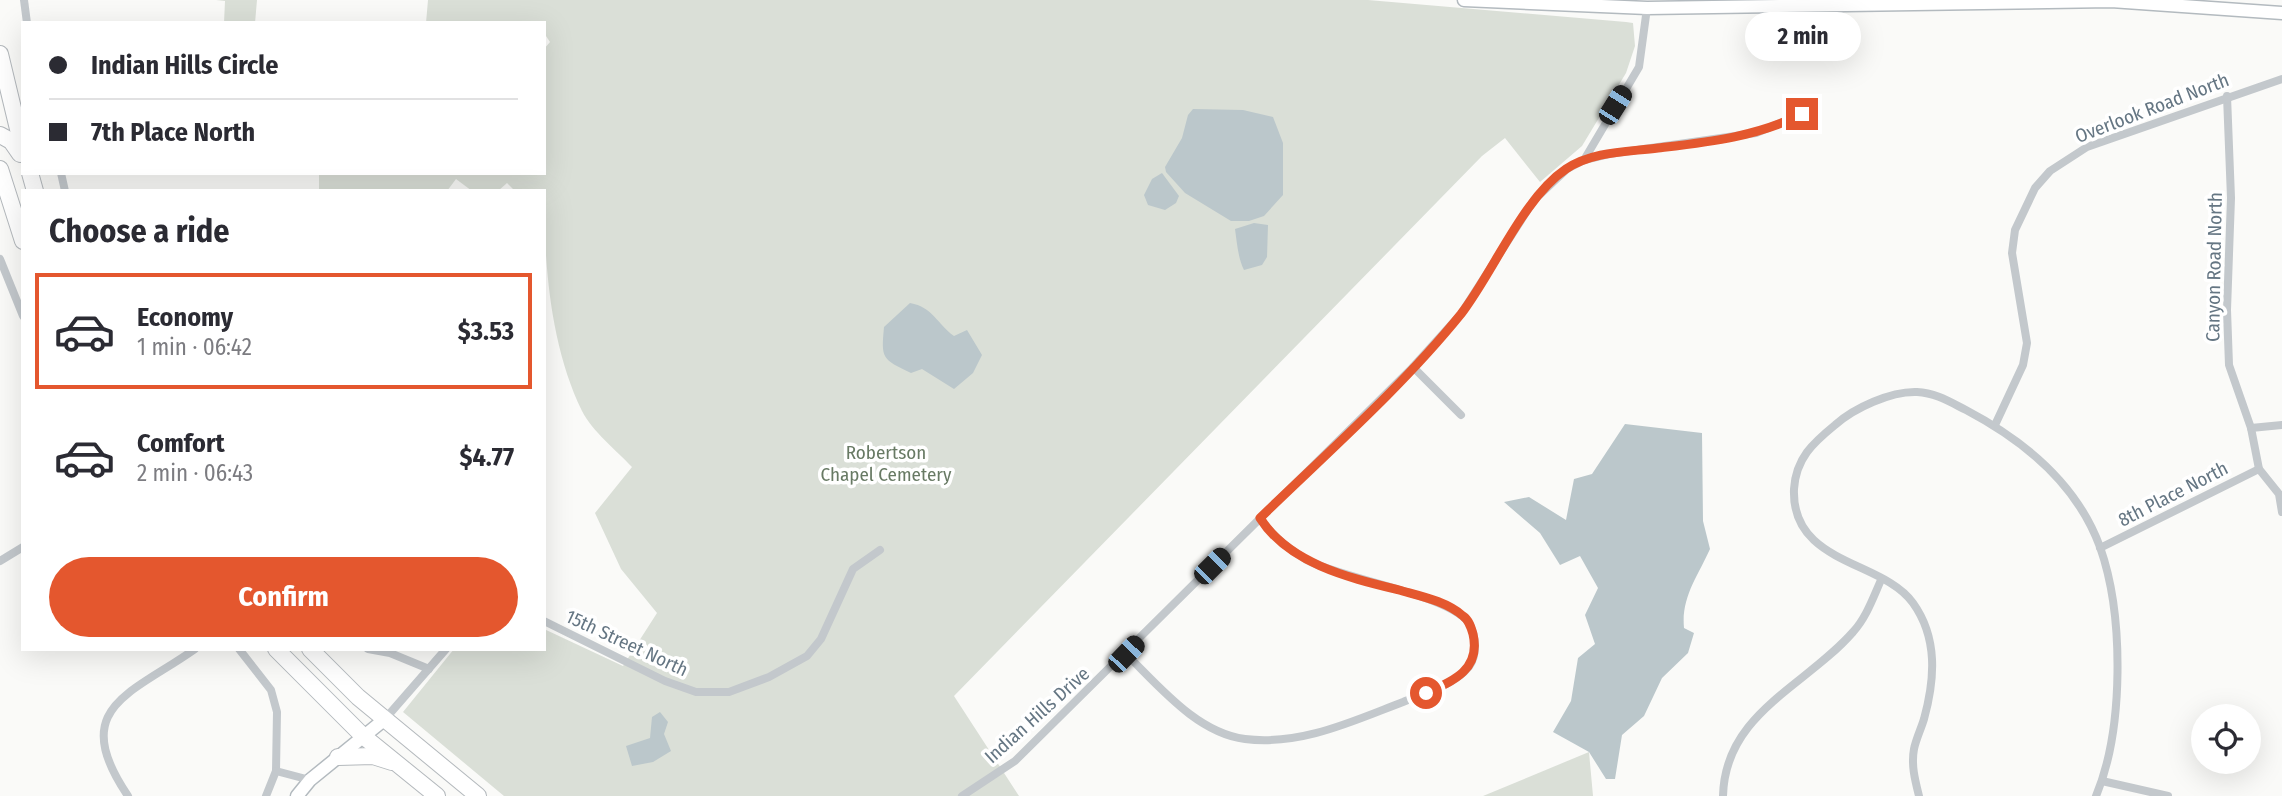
<!DOCTYPE html>
<meta charset="utf-8">
<style>
body{margin:0;font-family:"Fira Sans Condensed",sans-serif;background:#f2f2f3;color:#2b2b33;height:100vh;display:flex;flex-direction:column;font-size:26px;white-space:nowrap}
*{box-sizing:border-box;margin:0}
p{font-size:23px;color:#7c7c81}
.icon{flex:none;width:38px;height:38px;fill:none;stroke:currentColor;stroke-width:2;stroke-linecap:round;stroke-linejoin:round}
.map{position:relative;flex:1;overflow:hidden}
.drawer{position:absolute;left:21px;top:189px;width:525px;height:462px;display:flex;flex-direction:column;background:#fff;border-radius:0px;box-shadow:0 7px 28px #0002}
.drawer>*{flex:none}
.banner{position:absolute;left:21px;top:21px;width:525px;height:154px;border-radius:0px;box-shadow:0 7px 28px #0002;display:grid;align-content:center;height:154px;padding:0 28px;background:#fff}
.buttons{position:absolute;left:2191px;top:704px;display:grid;gap:14px}
.buttons a{display:grid;place-items:center;width:70px;height:70px;border-radius:50%;background:#fff;box-shadow:0 7px 28px #0002;font-size:35px}
.end{position:absolute;width:32px;height:32px;margin:-16px;border:9px solid #e4572e;background:#fff;box-shadow:0 0 0 4px #fff}
.from{border-radius:50%}
.bubble{position:absolute;height:49px;border-radius:24px;background:#fff;box-shadow:0 7px 28px #0002;font-size:23px;font-weight:700;line-height:49px;text-align:center}
.car{position:absolute;width:21px;height:42px;margin:-21px -10px;border-radius:9px;box-shadow:0 0 5px 2px #0007;background:linear-gradient(#222 24%,#8ab4d8 0 40%,#222 0 76%,#8ab4d8 0 86%,#222 0)}
.banner b{display:flex;align-items:center;gap:24px;height:66px;font-size:26px}
.banner b+b{border-top:2px solid #e1e1e2}
.banner i{width:18px;height:18px;background:#2b2b33}
ul{padding:0;list-style:none}
li{display:flex;align-items:center;gap:21px;height:116px;margin:0 14px 10px;padding:0 14px;border:4px solid transparent;border-radius:0px}
li div{flex:1}
li b{display:block;font-size:26px}
li em{font-style:normal;font-weight:700}
li.current{border-color:#e4572e}
li>.icon{width:63px;height:63px;stroke-width:1.5}
h2{padding:0 28px;font-size:32px;line-height:84px}
.primary-button{display:flex;gap:14px;margin-top:auto;padding:14px 28px}
.primary-button a{flex:1;height:80px;border-radius:42px;background:#e4572e;color:#fff;font-size:28px;font-weight:700;line-height:80px;text-align:center}
.map>svg:first-child{display:block}
.green{fill:#dadfd7}
.water{fill:#bbc7cb}
.lines{fill:none;stroke-linecap:round;stroke-linejoin:round}
.secondary-casing{stroke:#b3babf;stroke-width:15}
.highway-casing{stroke:#b4b9bd;stroke-width:18}
.street{stroke:#c3c8cc;stroke-width:8}
.secondary{stroke:#fff;stroke-width:12}
.highway{stroke:#fff;stroke-width:16}
.route{stroke:#e4572e;stroke-width:9}
.labels{text-anchor:middle;dominant-baseline:central;stroke-width:7;stroke-linejoin:round;paint-order:stroke}
.street-label{font-size:19px;fill:#657683;stroke:#fff}
.park-label{font-size:19px;fill:#687a64;stroke:#fff}
</style>
<div class="map">
<svg width="2282" height="796" viewBox="0 0 2282 796">
<rect width="100%" height="100%" fill="#fafaf8"/>
<g class="green">
<polygon points="216,0 257,0 255,23 224,23 225,1"/>
<path d="M428,0H1368L1626,22L1633,23L1635,46L1626,73L1582,146L1540,182L1505,138L1482,156L954,696L1019,796H504L403,712L454,649H544V629L623,666L657,613L621,569L595,513L632,467C617,451 592,431 582,411C550,345 544,263 544,191H515L507,183L498,191H472L456,179L447,191H319V173H544V49L550,42L544,33V23H426Z"/>
<polygon points="1589,752 1593,796 1483,796"/>
</g>
<g class="water">
<polygon points="1193,109 1243,110 1273,117 1283,143 1283,195 1264,216 1249,221 1231,221 1185,193 1166,172 1165,167 1182,138 1188,115"/>
<polygon points="1162,173 1179,196 1176,203 1165,210 1148,205 1144,195 1152,179"/>
<path d="M1254,223L1268,225L1267,257L1262,265L1244,270C1238,258 1237,243 1235,229Z"/>
<path d="M910,303C933,307 937,324 954,336L967,330L982,355L973,373L954,389L922,369L911,373C882,359 881,359 884,327Z"/>
<path d="M1625,424L1702,433L1703,521L1710,549C1698,576 1681,597 1684,628L1694,633L1688,653L1662,678L1644,716L1622,735L1615,779H1606L1589,752L1553,732L1571,701L1578,658L1595,644L1585,615L1598,588L1580,556L1560,565L1540,533L1504,502L1529,497L1566,520L1574,479L1592,474Z"/>
<polygon points="660,712 668,722 664,734 671,751 653,762 632,766 626,746 650,738 652,717"/>
</g>
<g class="lines">
<defs>
<g id="secondary">
<polyline points="1464,0 1647,8 2111,1 2282,13"/>
<polyline points="297,796 310,780 385,719"/>
</g>
<g id="highway">
<polyline points="0,54 23,150"/>
<polyline points="0,135 11,141 20,154"/>
<polyline points="0,169 23,241"/>
<polyline points="30,173 35,191"/>
<polyline points="276,649 363,736 437,796"/>
<polyline points="310,649 358,697 478,796"/>
<polyline points="338,757 373,756 392,762"/>
</g>
</defs>
<use href="#secondary" class="secondary-casing"/>
<use href="#highway" class="highway-casing"/>
<g class="street">
<polyline points="24,0 27,23"/>
<polyline points="2227,96 2231,198 2227,310 2229,365 2251,428 2259,469 2279,494 2282,512"/>
<polyline points="1584,160 1639,67 1647,8"/>
<polyline points="61,173 65,191"/>
<polyline points="0,259 23,316"/>
<polyline points="1413,367 1461,415"/>
<polyline points="1995,425 2023,365 2027,343 2012,253 2015,230 2035,188 2050,171 2087,147 2282,79"/>
<polyline points="2251,428 2282,425"/>
<polyline points="2100,548 2259,469"/>
<polyline points="0,561 23,547"/>
<polyline points="544,621 665,681 696,692 729,692 769,677 807,656 821,639 853,569 880,550"/>
<polyline points="239,649 271,690 277,712 276,771 266,796"/>
<polyline points="368,649 390,653 429,669"/>
<path d="M1126,654C1159,686 1197,733 1245,739C1301,746 1353,721 1403,702C1424,693 1448,687 1465,671C1477,660 1477,642 1471,627C1459,596 1341,579 1307,560C1290,550 1271,535 1260,518"/>
<polyline points="385,719 446,649"/>
<polyline points="276,771 310,780"/>
<polyline points="2102,781 2168,796"/>
<path d="M128,796C68,707 130,695 195,649"/>
<polyline points="962,796 1015,761 1413,367 1461,314 1534,200 1567,169 1584,160 1609,154 1756,133 1802,114"/>
<path d="M1723,796C1725,713 1805,687 1853,632C1866,618 1873,598 1881,580"/>
<path d="M1919,796C1915,780 1911,765 1914,749C1916,739 1921,729 1924,719C1935,679 1938,638 1913,603C1883,560 1791,565 1794,489C1796,458 1813,443 1835,425C1854,408 1891,391 1917,392C1936,393 1950,402 1966,410C2023,440 2077,484 2100,547C2124,615 2124,729 2096,796"/>
</g>
<use href="#secondary" class="secondary"/>
<use href="#highway" class="highway"/>
</g>
<g class="lines">
<path class="route" d="M1426,693C1454,681 1481,669 1473,634C1471,627 1469,620 1463,616C1446,601 1420,596 1399,590C1350,578 1289,564 1260,518C1328,452 1402,387 1461,314C1494,271 1523,198 1566,169C1593,151 1628,152 1658,148C1708,142 1756,137 1802,114"/>
</g>
<g class="labels">
<g class="street-label">
<text transform="translate(2152 108) rotate(-21)">Overlook Road North</text>
<text transform="translate(2214 267) rotate(-89)">Canyon Road North</text>
<text transform="translate(2173 494) rotate(-27)">8th Place North</text>
<text transform="translate(627 643) rotate(25)">15th Street North</text>
<text transform="translate(1037 715) rotate(-42)">Indian Hills Drive</text>
</g>
<g class="park-label">
<text x="886" y="452">Robertson<tspan x="886" dy="22">Chapel Cemetery</tspan></text>
</g>
</g>
</svg>
<div class="buttons">
<a><svg class="icon" aria-label="locate" viewBox="0 0 24 24"><circle cx="12" cy="12" r="6"/><path d="M12 2v4M12 18v4M2 12h4M18 12h4"/></svg></a>
</div>
<i class="end from" style="left:1426px;top:693px"></i>
<i class="end" style="left:1802px;top:114px"></i>
<div class="bubble" style="left:1745px;top:12px;width:116px">2 min</div>
<i class="car" style="left:1615px;top:105px;rotate:32deg"></i>
<i class="car" style="left:1212px;top:566px;rotate:45deg"></i>
<i class="car" style="left:1126px;top:654px;rotate:44deg"></i>
<div class="banner">
<b><i class="from"></i>Indian Hills Circle</b>
<b><i></i>7th Place North</b>
</div>
<section class="drawer">
<h2>Choose a ride</h2>
<ul>
<li class="current"><svg class="icon" aria-label="car" viewBox="0 0 24 24"><path d="M5 17H2v-5l4-1 3-4h7l3 4 3 1v5h-3M9 17h6M6 11h13"/><circle cx="7" cy="17" r="2"/><circle cx="17" cy="17" r="2"/></svg><div><b>Economy</b><p>1 min · 06:42</p></div><em>$3.53</em></li>
<li><svg class="icon" aria-label="car" viewBox="0 0 24 24"><path d="M5 17H2v-5l4-1 3-4h7l3 4 3 1v5h-3M9 17h6M6 11h13"/><circle cx="7" cy="17" r="2"/><circle cx="17" cy="17" r="2"/></svg><div><b>Comfort</b><p>2 min · 06:43</p></div><em>$4.77</em></li>
</ul>
<div class="primary-button"><a>Confirm</a></div>
</section>
</div>
